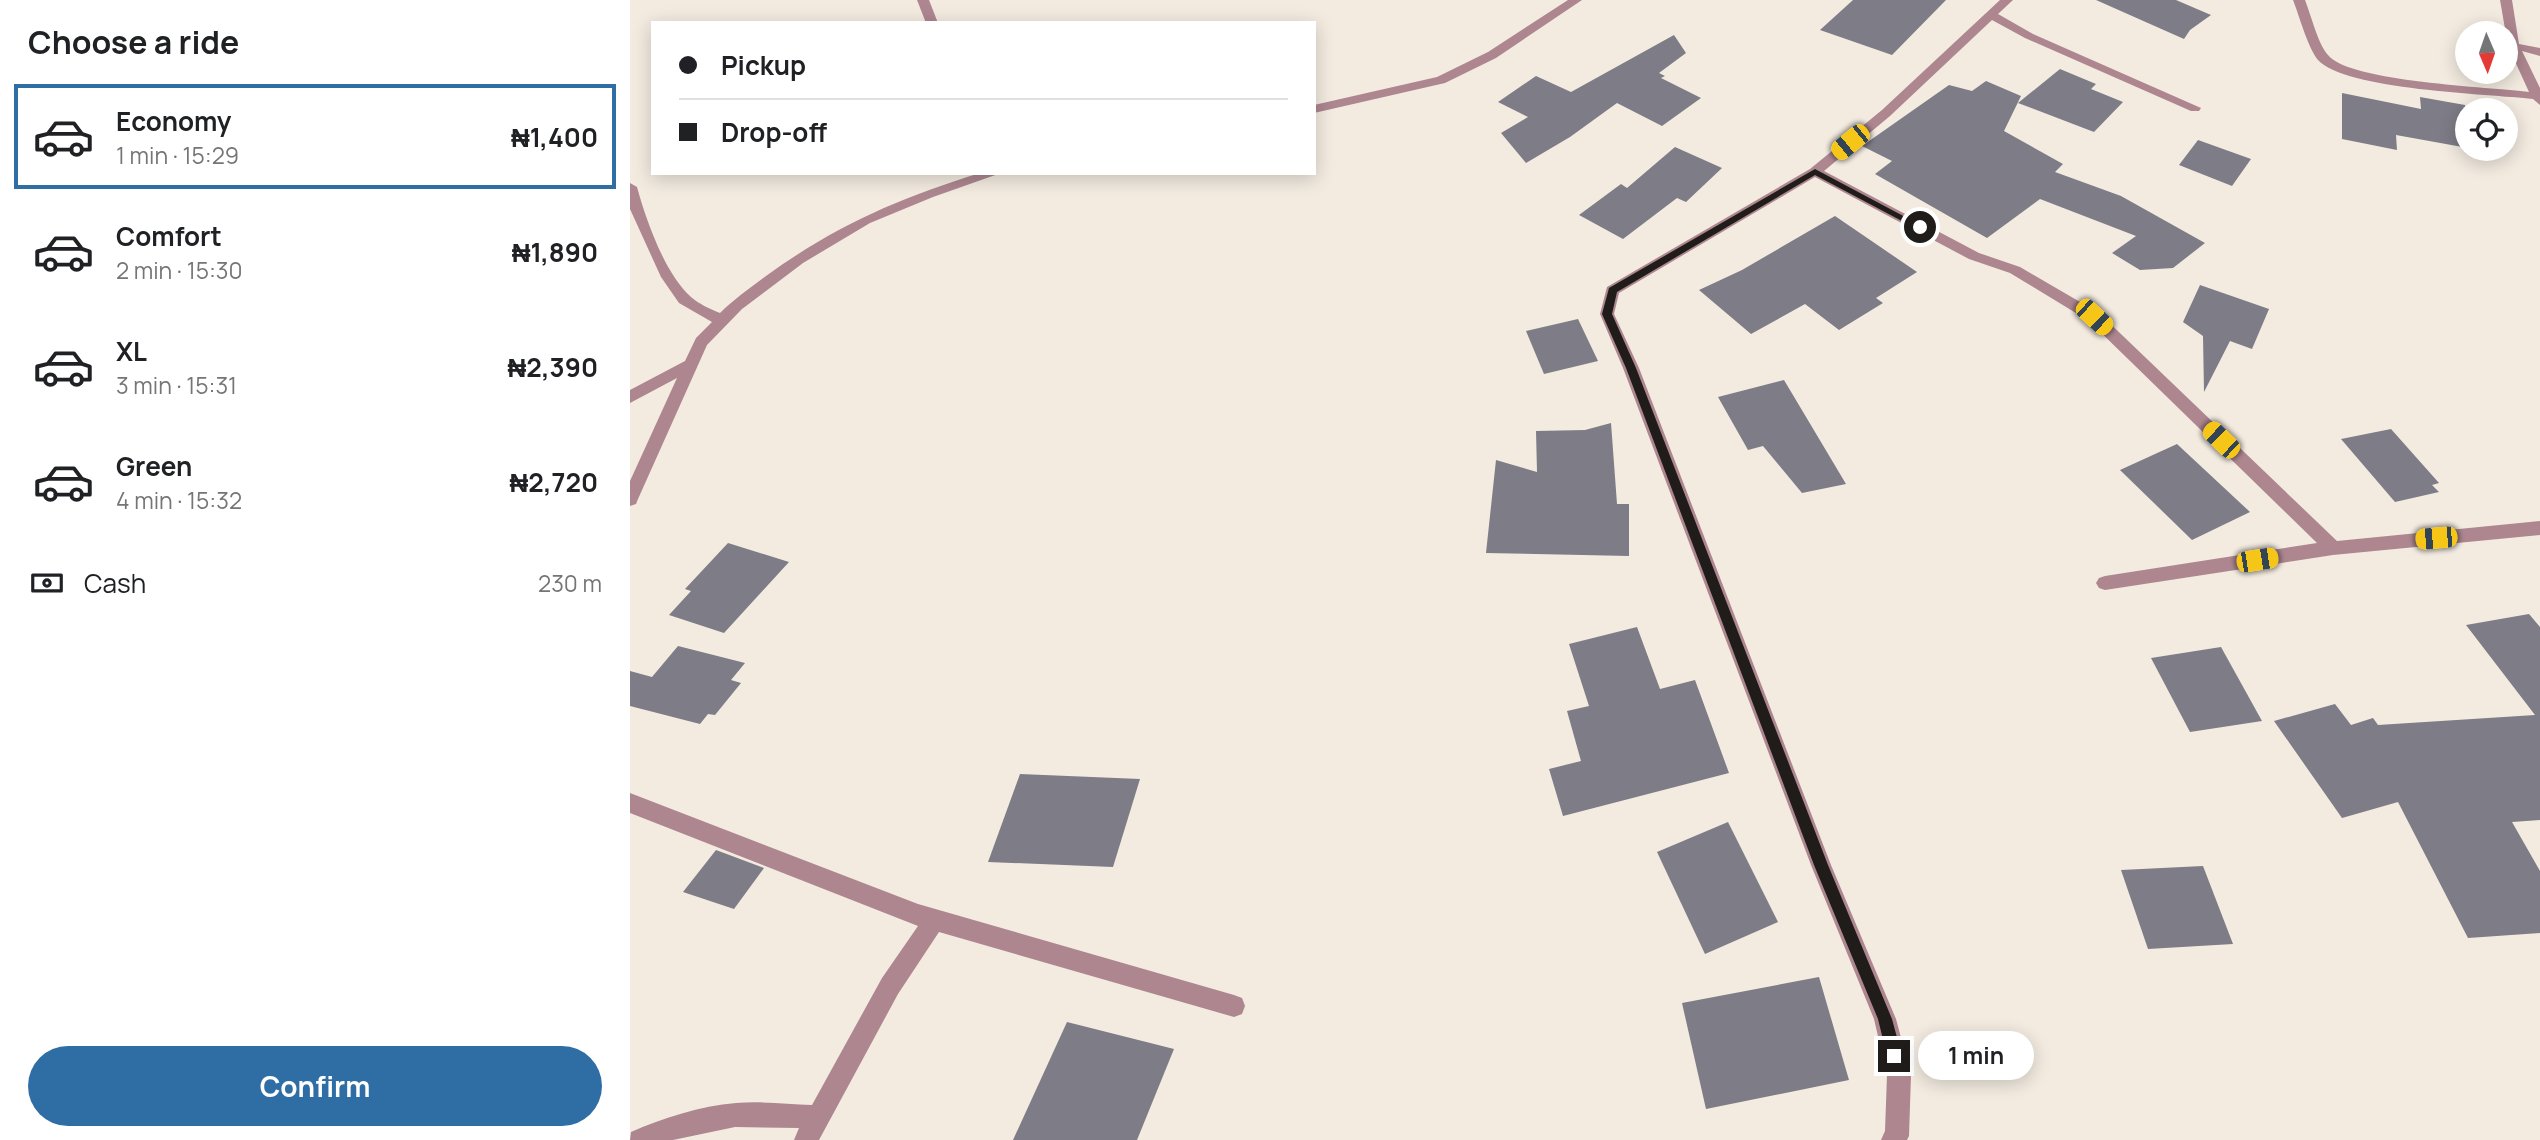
<!DOCTYPE html>
<meta charset="utf-8">
<style>
body{margin:0;font-family:Manrope,sans-serif;background:#f2f2f2;color:#202124;height:100vh;display:flex;flex-direction:column;font-size:26px;white-space:nowrap}
*{box-sizing:border-box;margin:0}
p{font-size:23px;color:#757577}
.icon{flex:none;width:38px;height:38px;fill:none;stroke:currentColor;stroke-width:2;stroke-linecap:round;stroke-linejoin:round}
.map{position:relative;flex:1;overflow:hidden}
.side{display:flex;flex-direction:column;background:#fff;width:630px}
.side>*{flex:none}
.top-card{position:absolute;left:21px;top:21px;width:665px;height:154px;border-radius:0px;box-shadow:0 4px 18px #0003;display:grid;align-content:center;height:154px;padding:0 28px;background:#fff}
.needle{width:46px;rotate:178deg}
.fabs{position:absolute;left:1825px;top:21px;display:grid;gap:14px}
.fabs a{display:grid;place-items:center;width:63px;height:63px;border-radius:50%;background:#fff;box-shadow:0 4px 18px #0003;font-size:35px}
.end{position:absolute;width:32px;height:32px;margin:-16px;border:9px solid #1f1c19;background:#fff;box-shadow:0 0 0 4px #fff}
.from{border-radius:50%}
.bubble{position:absolute;height:49px;border-radius:24px;background:#fff;box-shadow:0 4px 18px #0003;font-size:23px;font-weight:700;line-height:49px;text-align:center}
.car{position:absolute;width:21px;height:42px;margin:-21px -10px;border-radius:9px;box-shadow:0 0 5px 2px #0007;background:linear-gradient(#f5c518 24%,#345 0 40%,#f5c518 0 76%,#345 0 86%,#f5c518 0)}
.top-card b{display:flex;align-items:center;gap:24px;height:66px;font-size:26px}
.top-card b+b{border-top:2px solid #e0e0e0}
.top-card i{width:18px;height:18px;background:#202124}
ul{padding:0;list-style:none}
li{display:flex;align-items:center;gap:21px;height:105px;margin:0 14px 10px;padding:0 14px;border:4px solid transparent;border-radius:0px}
li div{flex:1}
li b{display:block;font-size:26px}
li em{font-style:normal;font-weight:700}
li.on{border-color:#2e6ea4}
li>.icon{width:63px;height:63px;stroke-width:1.5}
h2{padding:0 28px;font-size:32px;line-height:84px}
.pay{display:flex;align-items:center;gap:18px;height:77px;padding:0 28px;font-size:26px}
.pay p{margin-inline-start:auto}
.cta{display:flex;gap:14px;margin-top:auto;padding:14px 28px}
.cta a{flex:1;height:80px;border-radius:42px;background:#2e6ea4;color:#fff;font-size:28px;font-weight:700;line-height:80px;text-align:center}
main{display:flex;flex:1;min-height:0}
.map>svg:first-child{display:block}
.building{fill:#7d7c87}
.lines{fill:none;stroke-linecap:round;stroke-linejoin:round}
.minor{fill:#ad8690;fill-rule:evenodd}
.route{fill:#1f1c19}
</style>
<main>
<section class="side">
<h2>Choose a ride</h2>
<ul>
<li class="on"><svg class="icon" aria-label="car" viewBox="0 0 24 24"><path d="M5 17H2v-5l4-1 3-4h7l3 4 3 1v5h-3M9 17h6M6 11h13"/><circle cx="7" cy="17" r="2"/><circle cx="17" cy="17" r="2"/></svg><div><b>Economy</b><p>1 min · 15:29</p></div><em>₦1,400</em></li>
<li><svg class="icon" aria-label="car" viewBox="0 0 24 24"><path d="M5 17H2v-5l4-1 3-4h7l3 4 3 1v5h-3M9 17h6M6 11h13"/><circle cx="7" cy="17" r="2"/><circle cx="17" cy="17" r="2"/></svg><div><b>Comfort</b><p>2 min · 15:30</p></div><em>₦1,890</em></li>
<li><svg class="icon" aria-label="car" viewBox="0 0 24 24"><path d="M5 17H2v-5l4-1 3-4h7l3 4 3 1v5h-3M9 17h6M6 11h13"/><circle cx="7" cy="17" r="2"/><circle cx="17" cy="17" r="2"/></svg><div><b>XL</b><p>3 min · 15:31</p></div><em>₦2,390</em></li>
<li><svg class="icon" aria-label="car" viewBox="0 0 24 24"><path d="M5 17H2v-5l4-1 3-4h7l3 4 3 1v5h-3M9 17h6M6 11h13"/><circle cx="7" cy="17" r="2"/><circle cx="17" cy="17" r="2"/></svg><div><b>Green</b><p>4 min · 15:32</p></div><em>₦2,720</em></li>
</ul>
<div class="pay"><svg class="icon" aria-label="cash" viewBox="0 0 24 24"><path d="M3 7h18v10H3z"/><circle cx="12" cy="12" r="2"/></svg>Cash<p>230 m</p></div>
<div class="cta"><a>Confirm</a></div>
</section>
<div class="map">
<svg width="1910" height="1140" viewBox="0 0 1910 1140">
<rect width="100%" height="100%" fill="#f3ebe0"/>
<g class="building">
<polygon points="1223,0 1316,0 1262,55 1190,30"/>
<polygon points="1466,0 1546,0 1581,15 1560,30 1554,39"/>
<polygon points="1044,35 1056,53 1029,73 1035,76 1031,78 1071,98 1032,126 987,103 940,137 896,163 871,133 898,117 868,102 906,76 941,92"/>
<polygon points="1430,69 1466,84 1461,89 1493,102 1464,132 1388,103"/>
<polygon points="1356,81 1391,96 1374,131 1433,164 1425,172 1491,196 1575,243 1543,268 1510,270 1482,253 1506,236 1410,199 1357,238 1245,174 1262,161 1232,146 1319,85 1342,91"/>
<polygon points="1712,93 1791,109 1790,97 1835,105 1838,148 1766,135 1767,150 1712,139"/>
<polygon points="1568,140 1621,159 1602,186 1549,165"/>
<polygon points="1045,147 1092,168 1056,202 1047,198 993,239 949,215 991,184 997,188"/>
<polygon points="1205,216 1287,272 1246,298 1253,303 1209,330 1175,304 1121,334 1069,290 1112,270"/>
<polygon points="1570,285 1639,309 1622,349 1600,341 1574,392 1573,336 1553,322"/>
<polygon points="948,319 968,361 914,374 896,331"/>
<polygon points="1154,380 1216,484 1172,493 1133,446 1118,450 1088,397"/>
<polygon points="981,423 987,504 999,504 999,556 856,553 866,460 907,472 906,431 955,430"/>
<polygon points="1761,429 1809,483 1802,485 1809,492 1765,502 1711,439"/>
<polygon points="1547,444 1620,512 1562,540 1490,470"/>
<polygon points="98,543 159,562 94,633 39,615 61,591 55,589"/>
<polygon points="1899,614 1910,627 1910,820 1882,822 1910,871 1910,933 1838,938 1768,802 1712,818 1644,721 1705,704 1721,725 1743,718 1748,725 1905,715 1836,625"/>
<polygon points="1007,627 1030,689 1065,680 1099,773 933,816 919,769 951,761 937,711 959,706 939,644"/>
<polygon points="48,646 115,663 101,680 111,683 85,715 78,714 70,724 0,706 0,671 22,677"/>
<polygon points="1591,647 1632,721 1560,732 1521,658"/>
<polygon points="390,774 510,779 483,867 358,862"/>
<polygon points="1098,822 1148,922 1075,954 1027,852"/>
<polygon points="86,850 134,868 104,909 53,892"/>
<polygon points="1573,866 1603,944 1518,949 1491,870"/>
<polygon points="1189,977 1219,1080 1076,1109 1052,1003"/>
<polygon points="437,1022 544,1049 507,1140 383,1140"/>
</g>
<g class="lines">
<g class="minor">
<polygon points="287,0 299,0 308,23 296,23"/>
<polygon points="938,0 952,0 866,58 815,83 684,113 684,105 807,77 858,52"/>
<polygon points="1370,0 1383,0 1368,14 1403,34 1571,108 1569,111 1561,111 1395,38 1362,20 1260,116 1194,171 1349,253 1390,267 1469,313 1707,541 1910,521 1910,535 1703,555 1475,590 1469,588 1466,583 1469,578 1475,576 1687,543 1459,321 1380,273 1339,259 1185,177 989,293 984,314 1009,368 1201,865 1266,1019 1281,1075 1279,1136 1277,1140 1251,1140 1255,1131 1257,1075 1244,1019 1181,865 993,368 970,314 977,287 1180,169 1252,110"/>
<path d="M1663,0H1675C1681,15 1688,44 1698,55C1719,82 1861,87 1899,92L1878,46L1870,0H1882L1889,44L1910,48V56L1892,51L1910,88V105L1903,99C1859,94 1715,90 1688,60C1678,48 1669,15 1663,0Z"/>
<path d="M350,173H371L303,197L240,223L173,263L112,309L77,345L8,499L6,504L0,506V481L47,378L0,403V390L55,361L66,338L82,322L49,303L31,277L0,209V183L7,187C16,220 35,274 61,297C69,304 80,309 90,313C104,299 120,288 136,276C205,226 269,198 350,173Z"/>
<path d="M0,793L288,904L604,995L612,998L615,1006L612,1014L604,1017L309,932L268,994L189,1140H164L169,1128L105,1127L43,1140H0L1,1132C33,1118 70,1106 106,1103C131,1101 157,1104 182,1105L252,978L288,926L0,813Z"/>
</g>
</g>
<polygon class="route" points="1185,169 1294,227 1287,229 1185,175 987,292 982,314 1006,368 1198,865 1262,1019 1272,1056 1269,1061 1264,1064 1259,1061 1257,1056 1248,1019 1184,865 996,368 972,314 979,288"/>
</svg>
<div class="fabs">
<a><svg class="needle" viewBox="-14 -14 28 28"><path d="M0-13l5 13h-10z" fill="#e53935"/><path d="M0 13l5-13h-10z" fill="#757577"/></svg></a>
<a><svg class="icon" aria-label="locate" viewBox="0 0 24 24"><circle cx="12" cy="12" r="6"/><path d="M12 2v4M12 18v4M2 12h4M18 12h4"/></svg></a>
</div>
<i class="end from" style="left:1290px;top:227px"></i>
<i class="end" style="left:1264px;top:1056px"></i>
<div class="bubble" style="left:1288px;top:1031px;width:116px">1 min</div>
<i class="car" style="left:1220px;top:142px;rotate:231deg"></i>
<i class="car" style="left:1464px;top:317px;rotate:133deg"></i>
<i class="car" style="left:1591px;top:440px;rotate:314deg"></i>
<i class="car" style="left:1806px;top:538px;rotate:265deg"></i>
<i class="car" style="left:1627px;top:560px;rotate:81deg"></i>
<div class="top-card">
<b><i class="from"></i>Pickup</b>
<b><i></i>Drop-off</b>
</div>
</div>
</main>
